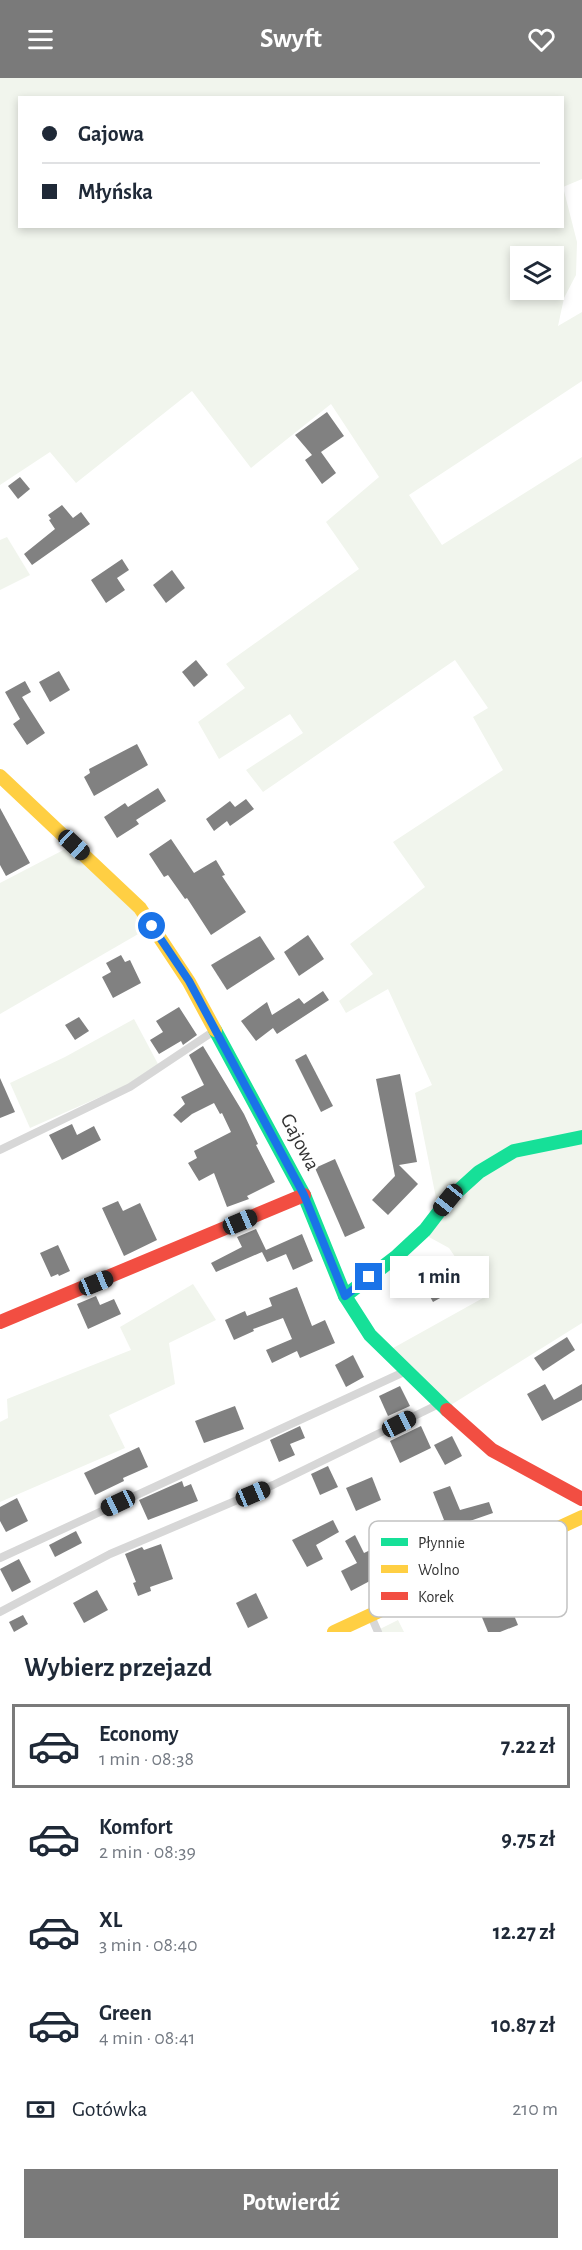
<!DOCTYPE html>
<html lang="pl">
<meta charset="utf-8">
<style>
body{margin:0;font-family:"Alegreya Sans",sans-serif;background:#f2f2f3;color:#1f2937;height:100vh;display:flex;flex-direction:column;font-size:22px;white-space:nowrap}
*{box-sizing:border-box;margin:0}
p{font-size:20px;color:#747a83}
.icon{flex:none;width:33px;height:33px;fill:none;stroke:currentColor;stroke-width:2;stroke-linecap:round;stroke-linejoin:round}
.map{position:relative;height:1554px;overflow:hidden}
.panel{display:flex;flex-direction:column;background:#fff;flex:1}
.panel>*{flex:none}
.top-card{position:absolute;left:18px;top:18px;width:546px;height:132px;border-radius:0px;box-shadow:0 3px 9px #0003;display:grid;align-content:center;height:132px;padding:0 24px;background:#fff}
.tools{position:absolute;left:510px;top:168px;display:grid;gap:12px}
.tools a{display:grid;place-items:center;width:54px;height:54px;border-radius:0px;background:#fff;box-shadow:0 3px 9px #0003;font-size:30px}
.end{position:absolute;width:27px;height:27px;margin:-14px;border:8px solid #1a73e8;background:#fff;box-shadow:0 0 0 3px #fff}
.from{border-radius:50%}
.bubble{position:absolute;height:42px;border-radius:0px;background:#fff;box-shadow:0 3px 9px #0003;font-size:20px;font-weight:700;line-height:42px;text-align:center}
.car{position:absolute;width:18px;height:36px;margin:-18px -9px;border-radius:8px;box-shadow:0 0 4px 2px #0007;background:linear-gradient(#222 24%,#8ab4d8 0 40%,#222 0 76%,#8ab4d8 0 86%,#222 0)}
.top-card b{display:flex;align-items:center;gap:21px;height:57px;font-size:22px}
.top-card b+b{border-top:2px solid #e0e1e3}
.top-card i{width:15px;height:15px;background:#1f2937}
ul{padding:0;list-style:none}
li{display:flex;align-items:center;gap:18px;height:84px;margin:0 12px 9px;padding:0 12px;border:3px solid transparent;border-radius:0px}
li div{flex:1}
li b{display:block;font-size:22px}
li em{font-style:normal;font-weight:700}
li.active{border-color:#7a7a7a}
li>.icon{width:54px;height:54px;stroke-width:1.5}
h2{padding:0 24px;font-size:27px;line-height:72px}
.pay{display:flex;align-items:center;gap:15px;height:66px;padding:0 24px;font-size:22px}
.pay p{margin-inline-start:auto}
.button{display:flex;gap:12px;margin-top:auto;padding:12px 24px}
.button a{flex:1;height:69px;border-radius:0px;background:#7a7a7a;color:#fff;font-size:24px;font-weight:700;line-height:69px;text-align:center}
header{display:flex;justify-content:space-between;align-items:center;height:78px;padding:0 24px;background:#7a7a7a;color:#fff;font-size:27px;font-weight:700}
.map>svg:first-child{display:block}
.green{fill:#f1f5ed;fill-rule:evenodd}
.building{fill:#818181}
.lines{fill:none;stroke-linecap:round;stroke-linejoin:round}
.lane{stroke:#d7d7d7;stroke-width:8}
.fast{stroke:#16e098;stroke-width:14}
.slow{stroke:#ffcf43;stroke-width:14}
.jam{stroke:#f24e42;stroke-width:14}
.route{stroke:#1a73e8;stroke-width:8}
.labels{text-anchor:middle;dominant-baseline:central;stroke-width:6;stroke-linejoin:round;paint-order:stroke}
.street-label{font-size:21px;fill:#333;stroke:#fff}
.key{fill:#fff;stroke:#c2c2c2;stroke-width:1.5}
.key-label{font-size:16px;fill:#333}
</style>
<header><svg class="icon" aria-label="menu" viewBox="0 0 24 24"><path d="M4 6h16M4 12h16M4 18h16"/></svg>Swyft<svg class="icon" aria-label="heart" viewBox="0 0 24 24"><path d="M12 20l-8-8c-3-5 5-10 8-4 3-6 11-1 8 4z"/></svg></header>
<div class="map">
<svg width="582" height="1554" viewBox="0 0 582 1554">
<rect width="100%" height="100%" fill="#fff"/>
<g class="green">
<path d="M0,0H582V101L563,109L577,164L576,197L564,220L558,248L582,234V303L409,417L442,467L582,379V1245L446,1330L386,1274L483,1220L449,1170L429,1159L436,1120L415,1015L432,1007L388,911L346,935L339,923L373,896L350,866L425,809L393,764L503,692L473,639L488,630L455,582L263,714L246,692L303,655L290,636L219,681L198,644L245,610L226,586L359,491L326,444L379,399L331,326L251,390L192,313L76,405L50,374L0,407ZM20,20H562V148H20ZM520,178H554V212H520Z"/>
<polygon points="7,459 30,497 0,512 0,462"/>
<polygon points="73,767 152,848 0,936 0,805"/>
<polygon points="134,941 158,986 127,1007 30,1050 10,1005 65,979"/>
<polygon points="193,1206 216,1242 169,1265 175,1306 109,1337 125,1370 0,1424 0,1344 8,1340 7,1321 131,1272 120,1249"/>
<polygon points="398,1542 404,1554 374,1554"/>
</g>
<g class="building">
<polygon points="327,334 344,358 321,374 336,395 322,406 305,382 312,377 295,357"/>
<polygon points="20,399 30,411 18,421 8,408"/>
<polygon points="62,427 73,440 81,434 90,446 32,487 24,476 55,451 49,442 51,441 48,437"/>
<polygon points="122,481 129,492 117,500 125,512 106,525 91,502"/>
<polygon points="172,492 185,510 166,525 153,507"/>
<polygon points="196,582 208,597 194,609 182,594"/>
<polygon points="59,593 70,612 50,624 39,604"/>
<polygon points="25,603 31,614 22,619 45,655 27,667 13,646 20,641 5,614"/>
<polygon points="137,666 148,687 94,718 84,699 90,695 89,691"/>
<polygon points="158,710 166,723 136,742 139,746 117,760 104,739 125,725 128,729"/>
<polygon points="246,721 254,731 230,748 227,743 214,753 206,741 230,723 235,729"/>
<polygon points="0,730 30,785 6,798 0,787"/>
<polygon points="171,761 194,795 216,782 225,797 222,798 246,834 211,857 187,820 185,821 168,797 164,799 149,776"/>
<polygon points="308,857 324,881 299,898 284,874"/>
<polygon points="260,858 275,881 227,912 211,887"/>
<polygon points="121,877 125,884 130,882 141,905 113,920 102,899 111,894 106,885"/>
<polygon points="323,913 329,922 277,956 273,950 256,963 241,943 267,924 272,937 299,920 304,926"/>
<polygon points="179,929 197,957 183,967 181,963 159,976 150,962 163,954 156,943"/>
<polygon points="79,939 89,953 75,962 65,947"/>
<polygon points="203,968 244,1036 258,1066 256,1067 275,1104 247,1118 249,1121 227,1129 214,1095 199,1103 188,1085 197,1080 194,1073 231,1054 222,1035 220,1036 214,1025 192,1036 181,1045 173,1037 185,1026 181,1019 204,1007 189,977"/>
<polygon points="306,976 333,1028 321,1034 295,982"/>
<polygon points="400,996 417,1084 399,1087 418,1106 388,1137 372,1122 395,1098 376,1001"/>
<polygon points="0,1000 15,1034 0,1040"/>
<polygon points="72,1046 77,1057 94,1048 101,1062 62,1082 49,1057"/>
<polygon points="335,1081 365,1150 345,1159 315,1090"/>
<polygon points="118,1123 123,1133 140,1125 157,1162 124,1178 102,1130"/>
<polygon points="256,1151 266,1172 302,1156 313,1183 293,1192 286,1176 267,1184 262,1174 216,1194 211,1185 242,1169 237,1159"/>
<polygon points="58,1167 70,1193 59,1198 58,1196 51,1199 40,1175"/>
<polygon points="443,1178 457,1205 447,1210 449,1215 433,1224 421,1203 434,1196 428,1186"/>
<polygon points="297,1209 312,1248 325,1242 335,1265 300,1280 297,1273 272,1285 266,1272 292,1261 283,1240 253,1251 254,1253 234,1262 225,1242 245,1233 247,1238 272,1228 269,1220"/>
<polygon points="96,1218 100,1227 114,1221 121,1236 88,1251 77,1226"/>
<polygon points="567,1259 575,1272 543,1293 534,1280"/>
<polygon points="353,1277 364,1299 346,1309 335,1287"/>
<polygon points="545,1306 554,1322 582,1306 582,1322 542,1343 527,1316"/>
<polygon points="400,1308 410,1328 388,1338 379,1318"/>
<polygon points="235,1328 244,1351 204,1365 195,1343"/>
<polygon points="300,1348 305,1360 290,1366 295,1377 279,1384 270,1362"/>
<polygon points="421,1348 431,1370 400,1385 390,1363"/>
<polygon points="452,1358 462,1378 445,1387 434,1367"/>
<polygon points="139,1369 148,1389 123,1400 124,1403 95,1417 84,1395"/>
<polygon points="328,1388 338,1409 320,1417 311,1396"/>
<polygon points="372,1399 381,1422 356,1433 346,1410"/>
<polygon points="182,1403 184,1409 191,1406 198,1423 148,1442 139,1422"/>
<polygon points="450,1408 460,1432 489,1424 493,1435 467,1444 472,1455 456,1462 454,1459 423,1471 416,1453 444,1442 433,1414"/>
<polygon points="17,1420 28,1443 6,1454 0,1443 0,1429"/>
<polygon points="333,1442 339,1454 316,1467 323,1481 307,1489 292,1462"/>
<polygon points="76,1453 82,1465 55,1479 49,1467"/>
<polygon points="355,1457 364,1475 387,1464 398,1488 351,1513 341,1493 357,1485 345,1463"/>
<polygon points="161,1466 173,1501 150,1509 151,1513 138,1518 133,1505 136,1504 125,1476 142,1469 144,1472"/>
<polygon points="19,1481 31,1504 12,1514 0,1491"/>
<polygon points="502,1508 518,1547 500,1554 488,1554 474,1520"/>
<polygon points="97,1512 108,1532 84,1545 73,1525"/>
<polygon points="256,1515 268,1540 248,1550 236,1525"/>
<polygon points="23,1537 28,1546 14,1554 9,1544"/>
</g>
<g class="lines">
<g class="lane">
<polyline points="0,1072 130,1009 214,953"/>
<polyline points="0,1480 404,1294"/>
<polyline points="0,1534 110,1476 273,1407 439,1326"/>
<polyline points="371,1538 378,1554"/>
</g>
<g class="fast">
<polyline points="215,952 304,1117 345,1218 370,1257 447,1332"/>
<polyline points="345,1218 397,1178 425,1152 448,1122 479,1094 514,1073 582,1059"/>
</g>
<g class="slow">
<polyline points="0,698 140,830 189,904 215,952"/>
<polyline points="334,1554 582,1439"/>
</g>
<g class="jam">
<polyline points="0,1244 304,1117"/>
<polyline points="447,1332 492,1372 582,1421"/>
</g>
</g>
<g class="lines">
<polyline class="route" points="152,848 189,903 304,1117 345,1218 369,1199"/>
</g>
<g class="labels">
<g class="street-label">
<text transform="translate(300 1064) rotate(62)">Gajowa</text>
</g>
</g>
<rect x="369" y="1443" width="198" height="96" rx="9" class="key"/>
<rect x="381" y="1460" width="27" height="8" fill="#16e098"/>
<rect x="381" y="1487" width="27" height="8" fill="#ffcf43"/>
<rect x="381" y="1514" width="27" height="8" fill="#f24e42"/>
<g class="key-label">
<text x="418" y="1470">Płynnie</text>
<text x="418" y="1497">Wolno</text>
<text x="418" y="1524">Korek</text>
</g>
</svg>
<div class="tools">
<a><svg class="icon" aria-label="layers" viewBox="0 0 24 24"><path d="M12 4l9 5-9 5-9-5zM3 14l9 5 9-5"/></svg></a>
</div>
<i class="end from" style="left:152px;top:848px"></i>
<i class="end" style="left:369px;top:1199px"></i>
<div class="bubble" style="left:390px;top:1178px;width:99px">1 min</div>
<i class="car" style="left:74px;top:767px;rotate:133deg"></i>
<i class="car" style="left:448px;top:1122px;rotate:219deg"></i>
<i class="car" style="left:240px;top:1144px;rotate:67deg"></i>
<i class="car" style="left:96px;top:1205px;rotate:68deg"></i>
<i class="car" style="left:399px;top:1346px;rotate:63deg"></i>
<i class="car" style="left:253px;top:1416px;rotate:67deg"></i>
<i class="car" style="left:118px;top:1425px;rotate:245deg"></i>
<div class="top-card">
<b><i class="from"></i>Gajowa</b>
<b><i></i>Młyńska</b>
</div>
</div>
<section class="panel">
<h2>Wybierz przejazd</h2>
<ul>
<li class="active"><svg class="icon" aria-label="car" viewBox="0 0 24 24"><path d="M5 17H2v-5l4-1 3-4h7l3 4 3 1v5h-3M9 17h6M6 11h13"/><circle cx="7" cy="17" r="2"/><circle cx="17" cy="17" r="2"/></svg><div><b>Economy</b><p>1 min · 08:38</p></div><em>7.22 zł</em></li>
<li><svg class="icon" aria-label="car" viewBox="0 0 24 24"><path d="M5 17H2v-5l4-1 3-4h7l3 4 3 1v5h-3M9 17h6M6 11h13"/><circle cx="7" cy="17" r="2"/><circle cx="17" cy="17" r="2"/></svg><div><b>Komfort</b><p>2 min · 08:39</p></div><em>9.75 zł</em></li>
<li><svg class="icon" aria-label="car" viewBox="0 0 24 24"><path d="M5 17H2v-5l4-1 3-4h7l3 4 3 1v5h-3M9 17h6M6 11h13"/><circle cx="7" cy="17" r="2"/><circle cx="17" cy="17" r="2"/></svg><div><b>XL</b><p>3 min · 08:40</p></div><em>12.27 zł</em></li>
<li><svg class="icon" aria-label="car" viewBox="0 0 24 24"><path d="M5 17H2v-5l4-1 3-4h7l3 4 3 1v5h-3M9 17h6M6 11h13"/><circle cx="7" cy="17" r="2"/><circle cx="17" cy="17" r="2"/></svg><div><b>Green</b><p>4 min · 08:41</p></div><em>10.87 zł</em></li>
</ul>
<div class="pay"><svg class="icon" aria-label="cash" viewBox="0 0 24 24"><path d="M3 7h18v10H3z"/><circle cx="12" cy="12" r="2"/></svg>Gotówka<p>210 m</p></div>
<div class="button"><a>Potwierdź</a></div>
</section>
